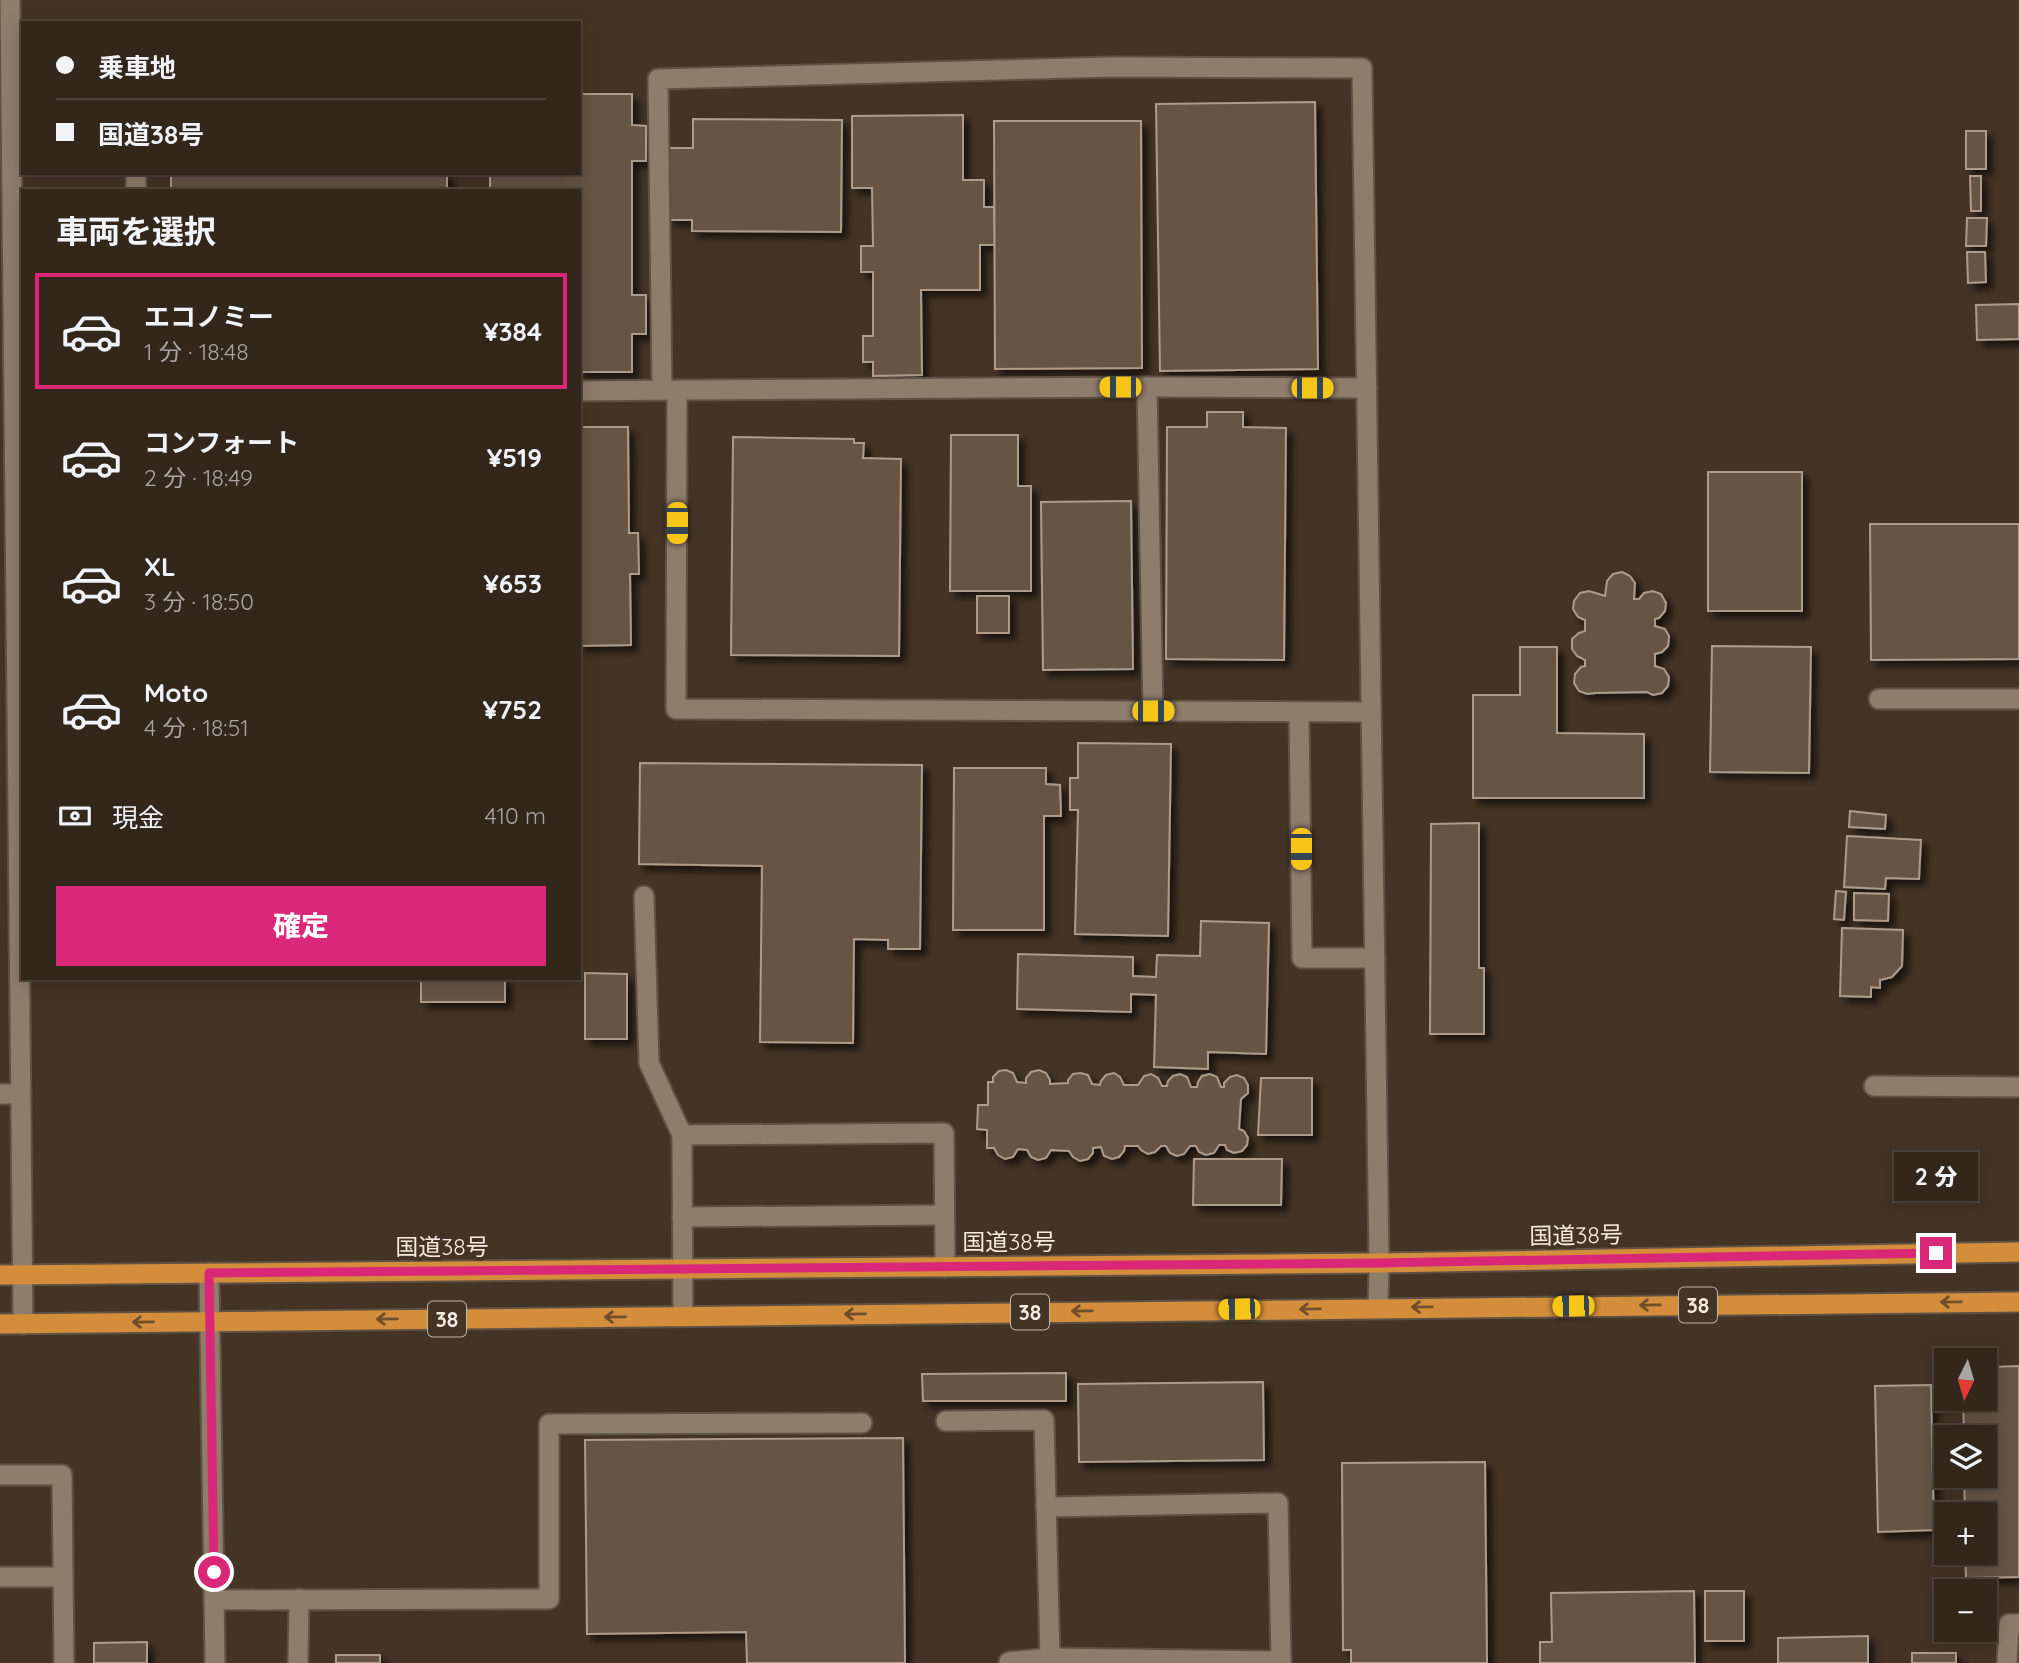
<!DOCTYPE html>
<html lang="ja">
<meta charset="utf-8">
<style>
body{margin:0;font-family:Quicksand,"Noto Sans JP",sans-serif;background:#3e3329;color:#f1f3f6;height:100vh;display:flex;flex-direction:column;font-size:26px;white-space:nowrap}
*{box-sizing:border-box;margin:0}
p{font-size:23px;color:#a9a5a3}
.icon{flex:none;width:38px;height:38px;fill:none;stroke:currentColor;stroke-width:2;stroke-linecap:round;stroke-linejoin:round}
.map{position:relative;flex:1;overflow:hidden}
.sheet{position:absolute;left:21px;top:189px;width:560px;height:791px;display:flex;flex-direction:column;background:#33271c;border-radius:0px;box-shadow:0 4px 18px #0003,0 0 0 2px #4e443b}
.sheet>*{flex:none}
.hud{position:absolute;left:21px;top:21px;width:560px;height:154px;border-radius:0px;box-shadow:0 4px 18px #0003,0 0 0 2px #4e443b;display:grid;align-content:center;height:154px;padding:0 35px;background:#33271c}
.needle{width:46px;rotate:185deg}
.tools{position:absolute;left:1934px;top:1348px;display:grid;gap:14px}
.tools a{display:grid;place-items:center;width:63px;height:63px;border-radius:0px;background:#33271c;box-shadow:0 4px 18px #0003,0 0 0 2px #4e443b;font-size:35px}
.end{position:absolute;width:32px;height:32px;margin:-16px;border:9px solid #db2777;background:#fff;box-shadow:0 0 0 4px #fff}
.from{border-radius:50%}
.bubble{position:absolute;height:49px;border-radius:0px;background:#33271c;box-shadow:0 4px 18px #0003,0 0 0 2px #4e443b;font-size:23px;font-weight:800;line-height:49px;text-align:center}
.car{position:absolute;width:21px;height:42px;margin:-21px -10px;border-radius:9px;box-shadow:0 0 5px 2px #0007;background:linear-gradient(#f5c518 24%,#345 0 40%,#f5c518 0 76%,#345 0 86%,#f5c518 0)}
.hud b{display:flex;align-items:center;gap:24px;height:66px;font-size:26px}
.hud b+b{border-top:2px solid #4e443b}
.hud i{width:18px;height:18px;background:#f1f3f6}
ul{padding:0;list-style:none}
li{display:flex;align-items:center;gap:21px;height:116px;margin:0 14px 10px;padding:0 21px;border:4px solid transparent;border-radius:0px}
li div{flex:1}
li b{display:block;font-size:26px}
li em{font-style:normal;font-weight:800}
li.on{border-color:#db2777}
li>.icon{width:63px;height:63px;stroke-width:1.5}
h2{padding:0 35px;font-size:32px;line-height:84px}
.pay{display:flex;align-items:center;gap:18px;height:77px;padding:0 35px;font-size:26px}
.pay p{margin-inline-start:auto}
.cta{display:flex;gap:14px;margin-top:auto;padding:14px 35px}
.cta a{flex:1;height:80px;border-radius:0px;background:#db2777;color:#fff;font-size:28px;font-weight:800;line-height:80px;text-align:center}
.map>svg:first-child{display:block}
.building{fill:#665545;stroke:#ae9b8a;stroke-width:2;filter:url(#shadow)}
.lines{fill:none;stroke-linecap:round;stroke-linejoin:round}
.service-casing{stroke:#5f5244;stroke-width:23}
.minor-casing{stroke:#5f5244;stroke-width:23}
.tertiary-casing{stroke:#5f5244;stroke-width:23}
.trunk-casing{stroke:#5f5244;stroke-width:23}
.service{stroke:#8f7d6c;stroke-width:19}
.minor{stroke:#8f7d6c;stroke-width:19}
.tertiary{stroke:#8f7d6c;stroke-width:19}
.trunk{stroke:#d48e3b;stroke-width:19}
.oneway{stroke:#6f4f2c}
.route{stroke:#db2777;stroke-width:9}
.labels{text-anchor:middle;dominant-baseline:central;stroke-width:7;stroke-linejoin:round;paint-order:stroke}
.shield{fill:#443425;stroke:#c0b4a9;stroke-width:2}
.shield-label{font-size:21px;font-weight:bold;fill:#f5ebe2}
.street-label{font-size:23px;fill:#f5ebe2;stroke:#443425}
</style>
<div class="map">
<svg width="2019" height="1663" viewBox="0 0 2019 1663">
<defs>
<filter id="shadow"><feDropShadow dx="6" dy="6" stdDeviation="3.5" flood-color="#0009"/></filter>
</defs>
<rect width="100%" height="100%" fill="#443425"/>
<g class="building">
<polygon points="579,94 632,94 632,125 646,126 646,161 632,161 632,295 646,295 646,334 632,334 632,372 579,372 579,191 490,191 490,173 579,173"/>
<polygon points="1315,102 1318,369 1160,371 1156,104"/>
<polygon points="963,115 963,180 984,180 984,207 994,207 995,245 980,245 980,290 921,290 922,375 873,376 873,362 863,362 863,336 873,336 873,272 861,272 861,246 873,246 872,188 852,188 852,116"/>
<polygon points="693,119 842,120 841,232 692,231 692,220 669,220 669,148 693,148"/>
<polygon points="994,121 1141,121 1142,368 995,369"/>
<rect x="1966" y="131" width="20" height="38"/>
<rect x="171" y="173" width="276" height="18"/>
<polygon points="1970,176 1981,176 1981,211 1971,211"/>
<polygon points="1967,218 1987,218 1986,246 1966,246"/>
<polygon points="1967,252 1985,252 1986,282 1968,283"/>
<polygon points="2019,304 2019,339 1977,340 1976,305"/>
<polygon points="1207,412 1243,412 1243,427 1286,428 1284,660 1166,659 1167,427 1207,427"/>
<polygon points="579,427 628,427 629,533 638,533 639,574 630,574 631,645 579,646"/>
<polygon points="951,435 1018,435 1018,486 1031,486 1031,591 950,591"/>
<polygon points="733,437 854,439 854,443 864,443 863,458 901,459 899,656 731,655"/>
<rect x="1708" y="472" width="94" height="139"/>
<polygon points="1131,501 1133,669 1043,670 1041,502"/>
<polygon points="1870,524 2019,524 2019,659 1871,660"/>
<polygon points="1622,572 1630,576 1635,583 1634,599 1639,599 1644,593 1653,591 1661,594 1666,603 1665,611 1659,618 1655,619 1655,626 1665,629 1669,636 1668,646 1662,652 1655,654 1655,666 1664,669 1669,677 1668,686 1662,693 1653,695 1647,692 1596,693 1587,694 1579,691 1574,683 1575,674 1581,667 1585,666 1585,660 1577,656 1572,649 1572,639 1579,633 1585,631 1585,620 1578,617 1573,609 1574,601 1580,593 1589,591 1605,596 1607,581 1613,574"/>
<rect x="977" y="596" width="32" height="37"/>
<polygon points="1712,646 1811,647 1809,773 1710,772"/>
<polygon points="1520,647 1557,647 1557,733 1644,734 1644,798 1473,798 1473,695 1520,695"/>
<polygon points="1078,743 1171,744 1168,936 1075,934 1078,810 1070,810 1070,778 1078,778"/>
<polygon points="640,763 922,765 920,949 888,949 888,940 854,939 853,1043 760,1042 762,866 639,864"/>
<polygon points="954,768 1046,768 1046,784 1060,785 1061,816 1044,816 1044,930 953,930"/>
<polygon points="1850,811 1886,815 1885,829 1849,827"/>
<polygon points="1479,823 1479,968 1484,968 1484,1034 1430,1034 1431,824"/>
<polygon points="1847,836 1921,840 1919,879 1886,878 1885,889 1844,887"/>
<polygon points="1836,891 1846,892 1844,920 1834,919"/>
<polygon points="1854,893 1889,894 1888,921 1854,920"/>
<polygon points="1201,921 1269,923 1266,1054 1208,1052 1208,1069 1154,1067 1156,995 1131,994 1131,1012 1017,1009 1018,954 1133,957 1133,976 1156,977 1157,955 1200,956"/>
<polygon points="1842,928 1903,930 1902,966 1892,977 1880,980 1880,988 1871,987 1871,997 1840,996"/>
<polygon points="585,973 627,974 627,1039 585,1039"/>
<rect x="421" y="978" width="84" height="24"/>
<polygon points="1006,1070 1013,1073 1017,1082 1026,1083 1026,1078 1031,1072 1039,1070 1046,1073 1050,1080 1050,1084 1068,1083 1068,1080 1073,1074 1081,1073 1088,1075 1092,1084 1100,1085 1101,1081 1106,1075 1114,1073 1120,1077 1124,1085 1138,1085 1144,1076 1151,1074 1158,1078 1162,1086 1167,1086 1168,1081 1173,1076 1180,1074 1187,1077 1191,1087 1197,1087 1198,1082 1202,1076 1210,1074 1217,1077 1221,1087 1224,1087 1224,1083 1230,1077 1237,1075 1244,1078 1248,1085 1248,1093 1241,1099 1239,1129 1244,1131 1248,1138 1247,1145 1242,1151 1234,1153 1227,1150 1225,1145 1219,1145 1214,1153 1206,1155 1199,1152 1196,1146 1190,1146 1184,1154 1177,1156 1170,1153 1166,1146 1161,1146 1155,1152 1148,1154 1141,1150 1138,1146 1125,1146 1124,1151 1119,1157 1112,1159 1104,1156 1101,1147 1093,1148 1093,1153 1088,1159 1080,1161 1073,1157 1069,1151 1051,1150 1046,1158 1038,1160 1031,1157 1027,1150 1018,1149 1013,1157 1005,1159 998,1155 994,1148 987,1148 987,1130 977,1129 978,1105 988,1105 988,1082 993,1082 993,1077 999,1071"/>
<polygon points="1261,1078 1312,1078 1312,1135 1258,1135"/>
<polygon points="1194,1159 1282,1159 1281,1205 1193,1205"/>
<polygon points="1963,1358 1990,1358 1990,1367 2019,1366 2019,1577 1966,1578 1965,1552 1984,1552 1984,1514 1965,1514 1964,1475 1984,1475 1984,1437 1964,1437 1963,1398 1984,1398 1984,1360 1963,1360"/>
<polygon points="1066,1373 1066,1401 923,1401 922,1374"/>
<polygon points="1263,1382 1264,1460 1079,1462 1078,1384"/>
<polygon points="1931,1385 1934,1530 1878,1532 1875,1386"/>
<polygon points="903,1438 905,1663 747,1663 746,1632 587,1634 585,1440"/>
<polygon points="1485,1462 1487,1663 1351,1663 1351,1650 1343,1650 1342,1463"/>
<polygon points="1694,1591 1695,1663 1540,1663 1540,1642 1552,1642 1551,1593"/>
<rect x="1705" y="1591" width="39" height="50"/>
<polygon points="1868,1636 1868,1663 1778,1663 1778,1638"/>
<polygon points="147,1642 147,1663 94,1663 94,1643"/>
<rect x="1912" y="1653" width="44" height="10"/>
<rect x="336" y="1655" width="44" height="8"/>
</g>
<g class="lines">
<defs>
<g id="service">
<polyline points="136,173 136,191"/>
<polyline points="1147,387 1153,711"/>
<polyline points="1367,388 1147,387 677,390 676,709 1371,712"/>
<polyline points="662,390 658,79 1111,67 1362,68 1379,1263 1378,1308"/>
<polyline points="579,391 673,390"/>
<polyline points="1879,699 2019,699"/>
<polyline points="1299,712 1302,958 1375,958"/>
<polyline points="644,896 649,1063 682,1135"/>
<polyline points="1874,1086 2019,1087"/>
<polyline points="0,1094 20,1094"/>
<polyline points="682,1217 944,1215"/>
<polyline points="683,1316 682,1135 944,1133 945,1267"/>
<polyline points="946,1421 1044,1420 1050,1658"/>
<polyline points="0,1475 62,1475 64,1663"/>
<polyline points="1046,1507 1278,1503 1281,1661"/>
<polyline points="0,1577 63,1577"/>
<polyline points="214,1600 549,1599 549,1424 862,1423"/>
<polyline points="298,1663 299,1599"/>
<polyline points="1009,1663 1009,1662 1050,1658 1281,1661 1281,1663"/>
<polyline points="2007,1663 2009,1624 2019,1624"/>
</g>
<polyline id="minor" points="10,0 23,1324"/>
<polyline id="tertiary" points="209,1273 215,1663"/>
<g id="trunk">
<polyline points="0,1275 1379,1263 2019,1252"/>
<polyline points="0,1324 2019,1302"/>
</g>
</defs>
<use href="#service" class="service-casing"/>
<use href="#minor" class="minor-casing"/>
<use href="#tertiary" class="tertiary-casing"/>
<use href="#trunk" class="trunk-casing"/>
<use href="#service" class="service"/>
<use href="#minor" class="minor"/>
<use href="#tertiary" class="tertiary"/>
<use href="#trunk" class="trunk"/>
</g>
<defs><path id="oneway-shaft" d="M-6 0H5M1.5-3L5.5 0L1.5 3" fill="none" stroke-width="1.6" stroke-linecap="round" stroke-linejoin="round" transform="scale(1.75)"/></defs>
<g class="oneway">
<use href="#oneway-shaft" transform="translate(1951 1302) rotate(179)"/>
<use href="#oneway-shaft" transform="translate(1650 1305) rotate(179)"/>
<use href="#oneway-shaft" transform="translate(1422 1307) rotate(179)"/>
<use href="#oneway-shaft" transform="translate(1310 1309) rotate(179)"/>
<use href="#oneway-shaft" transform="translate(1082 1311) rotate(179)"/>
<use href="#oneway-shaft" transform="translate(855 1314) rotate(179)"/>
<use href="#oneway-shaft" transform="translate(615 1317) rotate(179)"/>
<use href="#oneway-shaft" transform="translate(387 1319) rotate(179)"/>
<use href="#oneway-shaft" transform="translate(143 1322) rotate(179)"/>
</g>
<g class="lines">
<polyline class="route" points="214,1572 209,1273 1379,1263 1936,1253"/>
</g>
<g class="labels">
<g class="shield">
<rect x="1679" y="1287.5" width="38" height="35" rx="5"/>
<rect x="1011" y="1294.5" width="38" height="35" rx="5"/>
<rect x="428" y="1301.5" width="38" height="35" rx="5"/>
</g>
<g class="shield-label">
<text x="1698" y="1305">38</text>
<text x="1030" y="1312">38</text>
<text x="447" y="1319">38</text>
</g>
<g class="street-label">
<text transform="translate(1576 1235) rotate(-1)">国道38号</text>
<text x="1009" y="1241">国道38号</text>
<text x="442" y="1246">国道38号</text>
</g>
</g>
</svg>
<div class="tools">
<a><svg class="needle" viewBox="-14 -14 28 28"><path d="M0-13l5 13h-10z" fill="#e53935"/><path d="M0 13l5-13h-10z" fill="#a9a5a3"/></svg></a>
<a><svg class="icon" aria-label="layers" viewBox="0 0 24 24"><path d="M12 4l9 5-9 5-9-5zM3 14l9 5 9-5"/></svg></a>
<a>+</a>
<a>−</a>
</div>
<i class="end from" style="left:214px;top:1572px"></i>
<i class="end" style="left:1936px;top:1253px"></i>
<div class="bubble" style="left:1894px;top:1152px;width:84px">2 分</div>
<i class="car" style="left:1120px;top:387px;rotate:270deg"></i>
<i class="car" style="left:1312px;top:388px;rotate:90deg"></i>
<i class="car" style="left:677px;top:523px;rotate:180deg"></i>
<i class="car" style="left:1153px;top:711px;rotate:90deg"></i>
<i class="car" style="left:1301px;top:849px;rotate:180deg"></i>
<i class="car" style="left:1573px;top:1306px;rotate:269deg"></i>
<i class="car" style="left:1239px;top:1309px;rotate:269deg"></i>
<div class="hud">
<b><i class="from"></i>乗車地</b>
<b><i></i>国道38号</b>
</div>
<section class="sheet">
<h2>車両を選択</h2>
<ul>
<li class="on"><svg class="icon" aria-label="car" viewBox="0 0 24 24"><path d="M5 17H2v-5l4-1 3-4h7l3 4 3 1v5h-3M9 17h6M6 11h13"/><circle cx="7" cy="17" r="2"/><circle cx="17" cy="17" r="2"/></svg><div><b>エコノミー</b><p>1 分 · 18:48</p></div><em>¥384</em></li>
<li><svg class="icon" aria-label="car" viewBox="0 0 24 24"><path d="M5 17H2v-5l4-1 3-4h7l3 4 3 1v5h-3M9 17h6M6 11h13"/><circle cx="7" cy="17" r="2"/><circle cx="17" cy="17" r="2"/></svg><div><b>コンフォート</b><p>2 分 · 18:49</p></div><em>¥519</em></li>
<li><svg class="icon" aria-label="car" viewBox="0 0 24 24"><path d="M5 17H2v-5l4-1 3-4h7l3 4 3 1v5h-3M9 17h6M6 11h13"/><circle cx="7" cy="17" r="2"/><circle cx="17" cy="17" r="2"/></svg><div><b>XL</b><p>3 分 · 18:50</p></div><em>¥653</em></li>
<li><svg class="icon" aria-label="car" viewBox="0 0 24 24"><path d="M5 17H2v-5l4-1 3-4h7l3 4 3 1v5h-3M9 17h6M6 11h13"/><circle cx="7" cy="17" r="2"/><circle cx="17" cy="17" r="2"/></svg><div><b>Moto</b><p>4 分 · 18:51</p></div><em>¥752</em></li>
</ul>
<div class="pay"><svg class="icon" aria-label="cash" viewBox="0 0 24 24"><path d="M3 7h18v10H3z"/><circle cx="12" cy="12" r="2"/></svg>現金<p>410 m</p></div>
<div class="cta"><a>確定</a></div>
</section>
</div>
